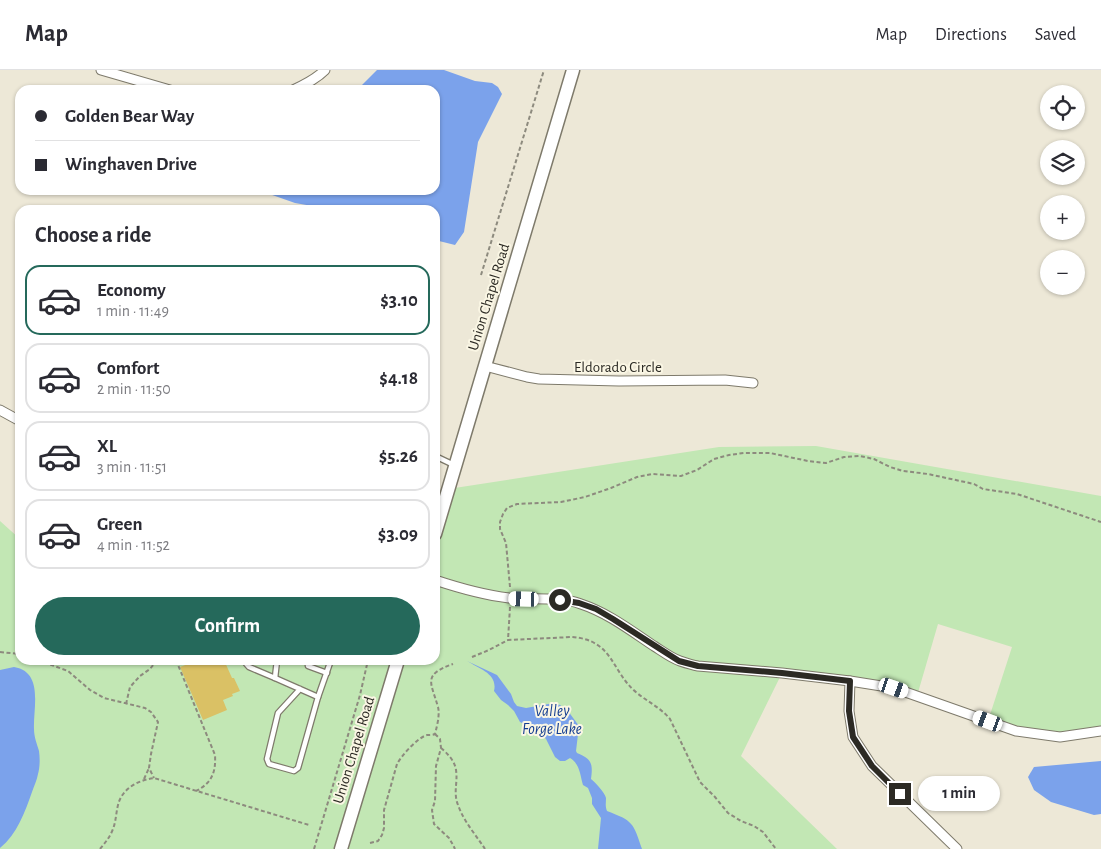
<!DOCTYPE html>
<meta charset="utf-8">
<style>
body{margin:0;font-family:"Alegreya Sans",sans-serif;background:#f2f2f3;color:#2b2b33;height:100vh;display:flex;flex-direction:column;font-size:19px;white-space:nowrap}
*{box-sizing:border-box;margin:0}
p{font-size:16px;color:#7c7c81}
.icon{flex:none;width:28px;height:28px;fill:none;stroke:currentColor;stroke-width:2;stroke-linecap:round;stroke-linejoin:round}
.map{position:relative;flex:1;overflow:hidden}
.sheet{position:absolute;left:15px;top:135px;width:425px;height:460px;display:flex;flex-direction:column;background:#fff;border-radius:15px;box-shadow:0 1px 4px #0004}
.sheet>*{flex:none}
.banner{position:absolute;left:15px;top:15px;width:425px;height:110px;border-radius:15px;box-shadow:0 1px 4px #0004;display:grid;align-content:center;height:110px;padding:0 20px;background:#fff}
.buttons{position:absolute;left:1040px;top:15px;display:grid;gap:10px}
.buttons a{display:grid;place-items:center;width:45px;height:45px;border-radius:50%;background:#fff;box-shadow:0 1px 4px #0004;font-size:25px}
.end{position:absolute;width:22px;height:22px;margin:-11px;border:6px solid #2c2a24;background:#fff;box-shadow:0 0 0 2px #fff}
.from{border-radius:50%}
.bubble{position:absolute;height:35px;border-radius:18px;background:#fff;box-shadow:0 1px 4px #0004;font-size:16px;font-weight:700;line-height:35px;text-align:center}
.car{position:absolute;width:15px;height:30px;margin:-15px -8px;border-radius:6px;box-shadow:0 0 4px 1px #0007;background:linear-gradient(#fff 24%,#345 0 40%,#fff 0 76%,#345 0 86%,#fff 0)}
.banner b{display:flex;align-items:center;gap:18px;height:48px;font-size:19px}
.banner b+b{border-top:1px solid #e1e1e2}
.banner i{width:12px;height:12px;background:#2b2b33}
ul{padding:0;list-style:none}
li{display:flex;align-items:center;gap:15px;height:70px;margin:0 10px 8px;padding:0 10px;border:2px solid #e1e1e2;border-radius:15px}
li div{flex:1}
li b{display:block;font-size:19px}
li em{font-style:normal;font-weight:700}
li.active{border-color:#25695b}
li>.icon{width:45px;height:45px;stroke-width:1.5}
h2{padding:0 20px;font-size:22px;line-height:60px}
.action{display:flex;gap:10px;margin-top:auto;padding:10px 20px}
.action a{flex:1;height:58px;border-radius:30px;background:#25695b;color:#fff;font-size:20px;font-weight:700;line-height:58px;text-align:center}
header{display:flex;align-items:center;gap:30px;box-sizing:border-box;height:70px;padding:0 25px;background:#fff;border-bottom:1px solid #e1e1e2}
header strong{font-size:24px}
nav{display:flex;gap:28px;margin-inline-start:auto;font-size:18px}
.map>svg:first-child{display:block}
.green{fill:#c2e7b4}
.water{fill:#7ba2eb}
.building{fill:#dac165}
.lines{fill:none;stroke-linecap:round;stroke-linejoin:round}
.lane-casing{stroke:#7e7a6b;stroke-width:7}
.street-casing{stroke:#7e7a6b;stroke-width:11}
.secondary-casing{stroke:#7e7a6b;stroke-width:15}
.path{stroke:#8d8a7e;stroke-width:2;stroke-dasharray:4 2.5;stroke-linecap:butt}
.lane{stroke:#fff;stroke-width:4.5}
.street{stroke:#fff;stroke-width:9}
.secondary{stroke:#fff;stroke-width:12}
.route{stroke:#2c2a24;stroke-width:6}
.labels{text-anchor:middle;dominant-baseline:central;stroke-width:4;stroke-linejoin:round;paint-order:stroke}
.street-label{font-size:15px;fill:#2c2a24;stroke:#faf6e4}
.water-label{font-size:16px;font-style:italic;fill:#143d91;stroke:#faf6e4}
</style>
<header>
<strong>Map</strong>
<nav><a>Map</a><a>Directions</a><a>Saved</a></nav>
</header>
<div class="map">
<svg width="1101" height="779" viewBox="0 0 1101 779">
<rect width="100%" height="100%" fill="#ede8d7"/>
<polygon class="green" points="816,376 1101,426 1101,661 1060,667 988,651 1012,577 938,554 917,626 782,603 741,686 837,779 0,779 0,451 20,469 20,590 435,590 435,464 448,419 719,377"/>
<g class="water">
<polygon points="377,0 444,0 475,11 492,13 498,17 502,24 478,72 464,162 455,175 435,170 435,140 335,140 295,133 258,120 435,120 435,20 357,20"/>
<path d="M467,591L497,605L511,624L514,632L517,636L526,638L554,633L560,635L568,641L579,656L576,681L577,683C592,689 593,694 591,709C595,712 605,723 606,728C606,733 605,736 607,741C633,751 633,752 642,779H598L601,748L592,734V728L588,718L583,715C580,705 580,694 570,688L565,691H560L555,687L546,669L538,661L520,652L514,641L508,635L501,630L494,621C498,604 480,599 467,591Z"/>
<path d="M14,597C44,602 33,638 34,659C34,667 37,674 39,681C40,688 40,697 38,704C37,710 34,716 32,722C25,742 17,764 0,778V600Z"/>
<polygon points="1101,691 1101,744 1094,745 1051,732 1034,720 1028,707 1034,697"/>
</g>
<polygon class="building" points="186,590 224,590 232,608 234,608 240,621 232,624 233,626 223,630 227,640 203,650 180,597 188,594"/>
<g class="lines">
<defs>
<g id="lane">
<polyline points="435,386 454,395"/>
<polyline points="243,590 249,597 275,608 318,627 298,698 294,701 269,694 267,689 278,643 300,619"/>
<polyline points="308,590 308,596 327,603"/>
<polyline points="275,608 277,590"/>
<polyline points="318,627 331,590"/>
</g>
<g id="street">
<polyline points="101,0 170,20"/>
<path d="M293,20C304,15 316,9 325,0"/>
<polyline points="485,296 527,307 539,309 619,311 725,310 753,313"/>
<polyline points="0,340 20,351"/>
<path d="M435,510C459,518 484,525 509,528C533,530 559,526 581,534C608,543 630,560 654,576C662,581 671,588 680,591C686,593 692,595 698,596L782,603L850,611L894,618L1016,661L1060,667L1101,661"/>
<polyline points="850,611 849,641 853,667 872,696 957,779"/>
</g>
<g id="secondary">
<polyline points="435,464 573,0"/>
<polyline points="341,779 398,590"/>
</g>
</defs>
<use href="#lane" class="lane-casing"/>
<use href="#street" class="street-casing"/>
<use href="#secondary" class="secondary-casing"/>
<g class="path">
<polyline points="481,205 544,0"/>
<polyline points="510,517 506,473 500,459 500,452 503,444 507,438 517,434 561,432 585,427 611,418 637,407 652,404 681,406 697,400 714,389 729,385 744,383 770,383 808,391 826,393 844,387 860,386 874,389 890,397 903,401 928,404 974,414 983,419 1017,424 1101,452"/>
<path d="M510,537L508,570L572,567C614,570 611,602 637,623C648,632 661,638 670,649L700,712L715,727L728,743L741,751L754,756L763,762L776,779"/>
<polyline points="0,582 20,584"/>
<polyline points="472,587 489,580 508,570"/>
<polyline points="38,590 68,601 90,620 104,628 145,638 151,642 158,652 151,684 149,698 154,708"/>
<path d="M176,590L215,685C216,702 212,713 196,721"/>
<polyline points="126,634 130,617 140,606 150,599 157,590"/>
<polyline points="435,664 440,669 441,678 436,696 435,731 432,740 434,754 449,768 453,775 455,779"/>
<path d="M441,678C447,683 455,691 456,700C458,713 453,722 458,735C464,752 476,765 485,779"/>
<polyline points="144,709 149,698"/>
<path d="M370,773L378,771L382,765L384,758V740L397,694C402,685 417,668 427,665C430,665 433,665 435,664C437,656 440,645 438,637C431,612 422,605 453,594"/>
<path d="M100,779C105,773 110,767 113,759C116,751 116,743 118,735C122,718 139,710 154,708L309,755"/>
<polyline points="314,779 360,625 368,590"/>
</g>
<use href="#lane" class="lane"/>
<use href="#street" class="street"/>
<use href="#secondary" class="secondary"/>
</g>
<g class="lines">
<polyline class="route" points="560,530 579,533 596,539 613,549 679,591 698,596 782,603 850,611 849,641 853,667 872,696 900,724"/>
</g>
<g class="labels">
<g class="street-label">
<text transform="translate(489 227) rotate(-73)">Union Chapel Road</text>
<text x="618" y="297">Eldorado Circle</text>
<text transform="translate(354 680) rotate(-73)">Union Chapel Road</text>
</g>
<g class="water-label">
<text x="552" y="641">Valley<tspan x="552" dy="18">Forge Lake</tspan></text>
</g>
</g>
</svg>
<div class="buttons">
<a><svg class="icon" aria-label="locate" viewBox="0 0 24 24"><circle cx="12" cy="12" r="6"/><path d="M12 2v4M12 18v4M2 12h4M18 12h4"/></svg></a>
<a><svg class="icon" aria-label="layers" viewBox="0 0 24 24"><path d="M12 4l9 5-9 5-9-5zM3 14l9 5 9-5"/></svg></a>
<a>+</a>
<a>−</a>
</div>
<i class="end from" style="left:560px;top:530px"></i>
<i class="end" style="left:900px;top:724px"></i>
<div class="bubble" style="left:918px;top:706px;width:82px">1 min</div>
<i class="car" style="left:524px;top:529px;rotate:272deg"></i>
<i class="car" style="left:894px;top:618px;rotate:109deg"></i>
<i class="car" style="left:988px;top:651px;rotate:290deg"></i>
<div class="banner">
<b><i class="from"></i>Golden Bear Way</b>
<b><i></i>Winghaven Drive</b>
</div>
<section class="sheet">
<h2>Choose a ride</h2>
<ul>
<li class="active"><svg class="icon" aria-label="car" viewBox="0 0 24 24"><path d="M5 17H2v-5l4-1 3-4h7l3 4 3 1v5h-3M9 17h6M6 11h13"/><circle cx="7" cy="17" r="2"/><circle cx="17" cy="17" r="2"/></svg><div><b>Economy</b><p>1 min · 11:49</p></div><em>$3.10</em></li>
<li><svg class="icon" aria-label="car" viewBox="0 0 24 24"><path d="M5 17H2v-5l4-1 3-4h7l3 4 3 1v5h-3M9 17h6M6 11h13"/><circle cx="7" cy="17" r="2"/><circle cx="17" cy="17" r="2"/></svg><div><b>Comfort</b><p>2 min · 11:50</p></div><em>$4.18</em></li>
<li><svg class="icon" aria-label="car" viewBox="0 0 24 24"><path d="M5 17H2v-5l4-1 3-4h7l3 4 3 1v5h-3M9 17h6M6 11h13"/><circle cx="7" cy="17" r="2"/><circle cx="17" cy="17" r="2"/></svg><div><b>XL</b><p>3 min · 11:51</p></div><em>$5.26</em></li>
<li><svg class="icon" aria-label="car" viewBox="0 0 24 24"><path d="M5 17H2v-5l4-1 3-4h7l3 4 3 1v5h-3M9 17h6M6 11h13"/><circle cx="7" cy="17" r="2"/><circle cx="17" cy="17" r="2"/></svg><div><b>Green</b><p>4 min · 11:52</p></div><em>$3.09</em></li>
</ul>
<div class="action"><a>Confirm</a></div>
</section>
</div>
